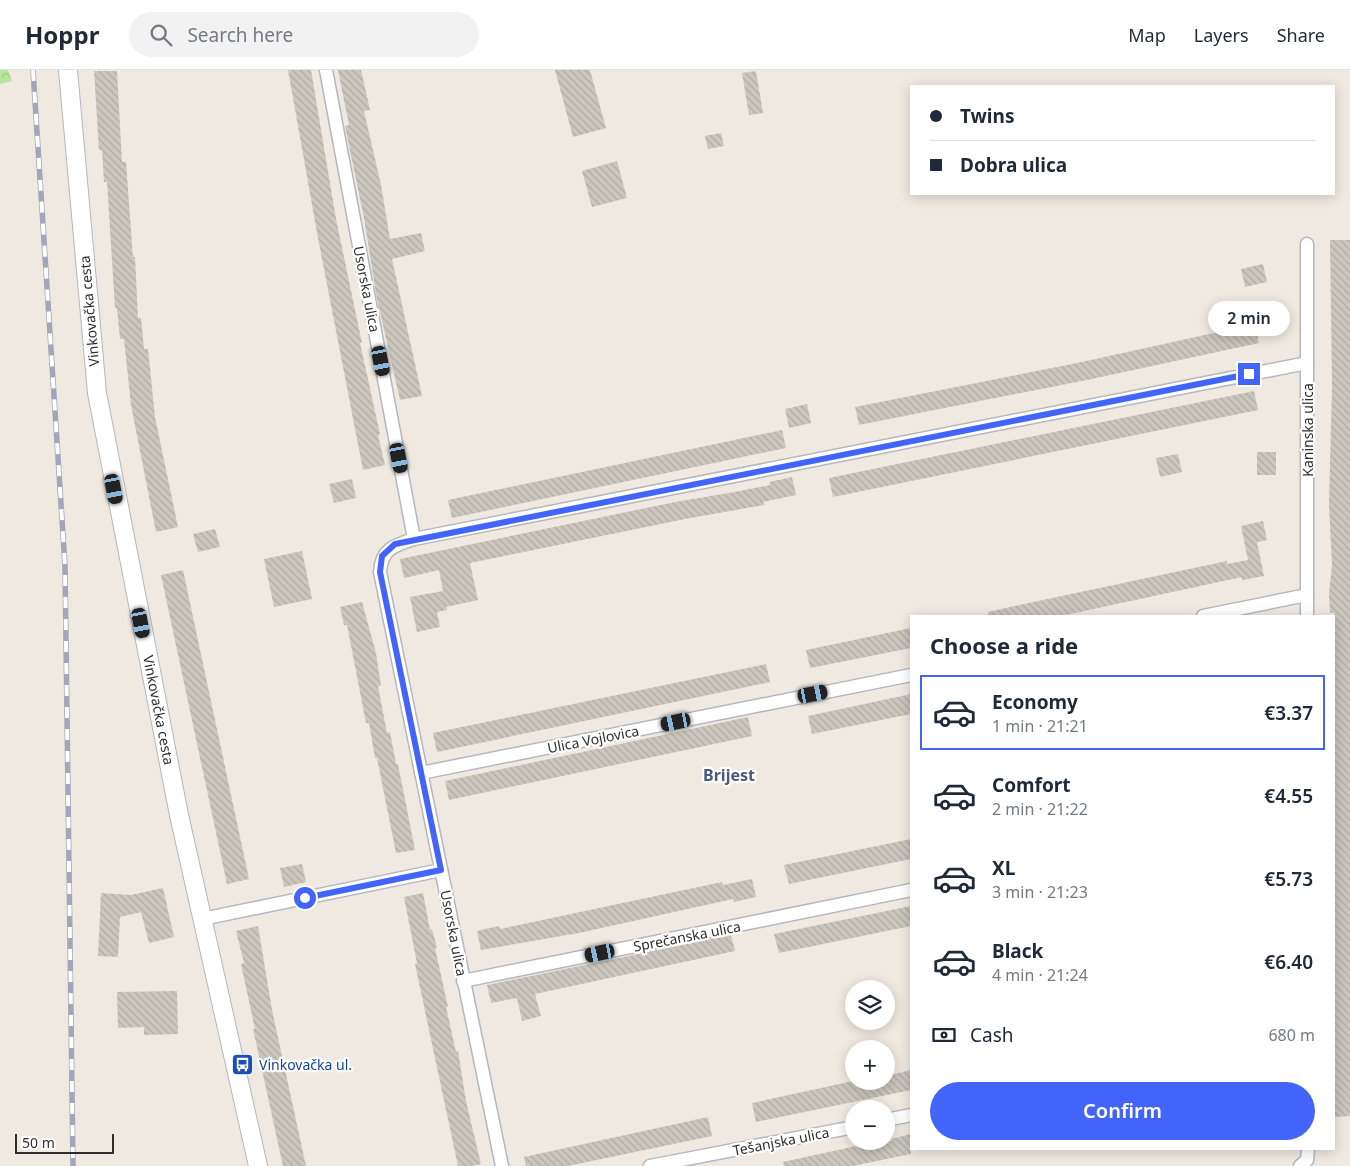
<!DOCTYPE html>
<meta charset="utf-8">
<style>
body{margin:0;font-family:"Noto Sans",sans-serif;background:#f2f2f3;color:#1f2937;height:100vh;display:flex;flex-direction:column;font-size:19px;white-space:nowrap}
*{box-sizing:border-box;margin:0}
p{font-size:16px;color:#747a83}
.icon{flex:none;width:28px;height:28px;fill:none;stroke:currentColor;stroke-width:2;stroke-linecap:round;stroke-linejoin:round}
.map{position:relative;flex:1;overflow:hidden}
.sheet{position:absolute;left:910px;top:545px;width:425px;height:535px;display:flex;flex-direction:column;background:#fff;border-radius:0px;box-shadow:0 2px 12px #0003}
.sheet>*{flex:none}
.top-card{position:absolute;left:910px;top:15px;width:425px;height:110px;border-radius:0px;box-shadow:0 2px 12px #0003;display:grid;align-content:center;height:110px;padding:0 20px;background:#fff}
.buttons{position:absolute;left:845px;top:910px;display:grid;gap:10px}
.buttons a{display:grid;place-items:center;width:50px;height:50px;border-radius:50%;background:#fff;box-shadow:0 2px 12px #0003;font-size:25px}
.scale{position:absolute;left:15px;bottom:12px;width:99px;box-sizing:border-box;padding-left:5px;border:2px solid #2e2e2e;border-top:0;font-size:14px;line-height:18px;white-space:nowrap;color:#2e2e2e;-webkit-text-stroke:4px #fff;paint-order:stroke}
.end{position:absolute;width:22px;height:22px;margin:-11px;border:6px solid #4264fb;background:#fff;box-shadow:0 0 0 2px #fff}
.from{border-radius:50%}
.bubble{position:absolute;height:35px;border-radius:18px;background:#fff;box-shadow:0 2px 12px #0003;font-size:16px;font-weight:600;line-height:35px;text-align:center}
.car{position:absolute;width:15px;height:30px;margin:-15px -8px;border-radius:6px;box-shadow:0 0 4px 1px #0007;background:linear-gradient(#222 24%,#8ab4d8 0 40%,#222 0 76%,#8ab4d8 0 86%,#222 0)}
.top-card b{display:flex;align-items:center;gap:18px;height:48px;font-size:19px}
.top-card b+b{border-top:1px solid #e0e1e3}
.top-card i{width:12px;height:12px;background:#1f2937}
ul{padding:0;list-style:none}
li{display:flex;align-items:center;gap:15px;height:75px;margin:0 10px 8px;padding:0 10px;border:2px solid transparent;border-radius:0px}
li div{flex:1}
li b{display:block;font-size:19px}
li em{font-style:normal;font-weight:600}
li.active{border-color:#4264fb}
li>.icon{width:45px;height:45px;stroke-width:1.5}
h2{padding:0 20px;font-size:22px;line-height:60px}
.pay{display:flex;align-items:center;gap:12px;height:55px;padding:0 20px;font-size:19px}
.pay p{margin-inline-start:auto}
.button{display:flex;gap:10px;margin-top:auto;padding:10px 20px}
.button a{flex:1;height:58px;border-radius:30px;background:#4264fb;color:#fff;font-size:20px;font-weight:600;line-height:58px;text-align:center}
header{display:flex;align-items:center;gap:30px;box-sizing:border-box;height:70px;padding:0 25px;background:#fff;border-bottom:1px solid #e0e1e3}
header strong{font-size:24px}
nav{display:flex;gap:28px;margin-inline-start:auto;font-size:18px}
.search{width:350px;height:45px;background:#f2f2f3;display:flex;align-items:center;gap:12px;box-sizing:border-box;padding:0 18px;border-radius:28px;color:#747a83;font-size:19px}
.map>svg:first-child{display:block}
.forest{fill:url(#forest-crowns)}
.building{fill:url(#building-back-hatch)}
.lines{fill:none;stroke-linecap:round;stroke-linejoin:round}
.minor-casing{stroke:#b4b7c1;stroke-width:15}
.secondary-casing{stroke:#b4b7c1;stroke-width:20}
.minor{stroke:#fff;stroke-width:12}
.secondary{stroke:#fff;stroke-width:18}
.rail-casing{stroke:#a3a6b8;stroke-width:5.5}
.rail{stroke:#fff;stroke-width:4;stroke-dasharray:11;stroke-linecap:butt}
.route{stroke:#4264fb;stroke-width:6}
.labels{text-anchor:middle;dominant-baseline:central;stroke-width:4.5;stroke-linejoin:round;paint-order:stroke}
.street-label{font-size:14px;fill:#2e2e2e;stroke:#fff}
.transit-label{font-size:14px;fill:#164399;stroke:#fff;text-anchor:start}
.quarter-label{font-size:16px;font-weight:bold;fill:#4d5680;stroke:#fff}
</style>
<header>
<strong>Hoppr</strong>
<div class="search"><svg class="icon" aria-label="search" viewBox="0 0 24 24"><circle cx="10" cy="10" r="6"/><path d="M15 15l6 6"/></svg>Search here</div>
<nav><a>Map</a><a>Layers</a><a>Share</a></nav>
</header>
<div class="map">
<svg width="1350" height="1096" viewBox="0 0 1350 1096">
<defs>
<pattern id="forest-crowns" width="20" height="18" patternUnits="userSpaceOnUse" patternTransform="scale(1.25)"><rect width="20" height="18" fill="#b6e59e"/><path d="M2 6a3 3 0 1 1 6 0M12 15a3 3 0 1 1 6 0" fill="none" stroke="#9dc588"/></pattern>
<pattern id="building-back-hatch" width="6" height="6" patternUnits="userSpaceOnUse" patternTransform="scale(1.25)"><rect width="6" height="6" fill="#cbc7bf"/><path d="M-1 5l2 2M0 0l6 6M5-1l2 2" fill="none" stroke="#afaba4"/></pattern>
</defs>
<rect width="100%" height="100%" fill="#efe9e1"/>
<polygon class="forest" points="0,0 8,0 12,11 0,14"/>
<g class="building">
<polygon points="288,0 311,0 336,149 362,273 360,273 380,364 378,365 385,395 363,400 318,168"/>
<polygon points="338,0 361,0 370,40 364,41 381,115 390,169 421,163 425,181 392,189 422,326 400,330 377,229 364,148 345,56 349,55"/>
<polygon points="555,0 590,0 606,58 573,67"/>
<polygon points="94,1 117,1 122,92 126,92 133,187 135,187 138,248 141,248 144,279 148,279 155,347 178,457 156,462 131,335 124,269 120,269 117,238 115,238 107,112 104,112 102,80 99,80"/>
<polygon points="756,1 763,43 749,45 742,3"/>
<polygon points="721,63 724,76 708,79 705,66"/>
<polygon points="617,91 627,128 592,137 582,101"/>
<polygon points="1330,170 1350,170 1350,1046 1334,1047 1334,543 1330,543 1329,524 1332,495 1329,435 1332,316"/>
<polygon points="1263,194 1267,212 1245,217 1241,199"/>
<polygon points="1255,254 1259,273 1087,310 859,355 855,337 1077,293"/>
<polygon points="1254,321 1258,340 833,427 829,408"/>
<polygon points="807,334 811,353 789,358 785,339"/>
<polygon points="782,360 786,378 452,448 448,430"/>
<rect x="1257" y="382" width="19" height="23"/>
<polygon points="1178,384 1182,402 1160,407 1156,388"/>
<polygon points="792,407 796,425 763,432 764,435 685,449 470,493 478,530 446,537 447,540 437,542 440,557 417,562 410,527 443,521 439,500 404,508 400,489 675,432 729,423 770,415 769,412"/>
<polygon points="352,409 356,428 334,433 329,414"/>
<polygon points="1263,451 1267,470 1257,472 1264,506 1242,510 1242,507 1061,546 988,546 988,542 1024,534 1227,491 1227,494 1248,490 1241,456"/>
<polygon points="215,459 220,477 198,482 193,464"/>
<polygon points="302,481 312,529 274,537 264,489"/>
<polygon points="183,500 249,809 227,814 161,505"/>
<polygon points="362,532 376,583 381,616 378,616 387,663 390,662 396,694 398,694 415,780 396,783 377,688 375,688 369,653 366,653 347,555 344,555 340,537"/>
<polygon points="911,558 911,578 810,598 806,580"/>
<polygon points="766,594 770,612 437,682 433,663"/>
<polygon points="911,624 911,644 812,664 808,646"/>
<polygon points="748,647 752,666 449,730 445,711"/>
<polygon points="911,769 911,789 789,814 784,795"/>
<polygon points="302,794 306,812 284,817 280,798"/>
<polygon points="752,809 756,827 734,832 733,829 579,863 481,880 477,861 499,856 500,859 722,812 723,815"/>
<polygon points="163,818 174,867 149,873 141,842 120,847 118,887 98,886 101,823 131,825"/>
<polygon points="423,823 430,860 432,859 437,878 435,878 448,937 446,937 456,982 458,981 466,1031 481,1094 471,1096 458,1096 415,894 417,893 404,827"/>
<polygon points="911,836 911,856 779,883 774,864"/>
<polygon points="258,856 272,940 306,1096 283,1096 253,959 255,959 241,894 244,893 236,861"/>
<polygon points="731,865 735,881 535,924 541,946 522,951 517,928 491,933 487,915"/>
<polygon points="177,921 178,964 144,965 144,957 118,958 117,922"/>
<polygon points="911,1000 911,1020 756,1052 752,1033 853,1011 886,1011 886,1006"/>
<polygon points="708,1047 712,1066 568,1096 526,1096 524,1087"/>
<polygon points="911,1064 911,1084 853,1096 784,1096 783,1092 879,1071 892,1071 891,1069"/>
</g>
<g class="lines">
<defs>
<g id="minor">
<path d="M326,0L414,469C395,475 381,479 380,502L502,1096"/>
<polyline points="1307,174 1307,546"/>
<polyline points="414,469 1307,293"/>
<polyline points="1203,546 1307,525"/>
<polyline points="421,703 911,605"/>
<polyline points="202,849 441,800"/>
<polyline points="463,911 911,820"/>
<polyline points="886,1050 911,1045"/>
<polyline points="650,1096 854,1057"/>
<polyline points="1300,1096 1307,1090 1308,1079"/>
</g>
<polyline id="secondary" points="68,0 97,323 179,745 258,1096"/>
</defs>
<use href="#minor" class="minor-casing"/>
<use href="#secondary" class="secondary-casing"/>
<use href="#minor" class="minor"/>
<use href="#secondary" class="secondary"/>
<defs>
<polyline id="rail" points="33,0 65,496 73,1096"/>
</defs>
<use href="#rail" class="rail-casing"/>
<use href="#rail" class="rail"/>
</g>
<g class="lines">
<polyline class="route" points="305,828 441,800 380,502 382,486 395,474 1249,304"/>
</g>
<defs>
<symbol id="bus-square" viewBox="-11 -11 22 22"><rect x="-9" y="-9" width="18" height="18" rx="4" fill="#1a4fb4" stroke="#fff"/><path d="M-5-6H5V4H4V6H2V4H-2V6H-4V4H-5ZM-3.5-4V0h7V-4ZM-3.5 1.2v1.5H-2V1.2ZM2 1.2v1.5H3.5V1.2Z" fill="#fff"/></symbol>
</defs>
<g fill-rule="evenodd">
<use href="#bus-square" x="230" y="982" width="25" height="25"/>
</g>
<g class="labels">
<g class="street-label">
<text transform="translate(367 219) rotate(79)">Usorska ulica</text>
<text transform="translate(89 241) rotate(-95)">Vinkovačka cesta</text>
<text transform="translate(1307 360) rotate(-90)">Kaninska ulica</text>
<text transform="translate(159 640) rotate(79)">Vinkovačka cesta</text>
<text transform="translate(593 669) rotate(-11)">Ulica Vojlovica</text>
<text transform="translate(454 863) rotate(79)">Usorska ulica</text>
<text transform="translate(687 866) rotate(-11)">Sprečanska ulica</text>
<text transform="translate(781 1071) rotate(-11)">Tešanjska ulica</text>
</g>
<g class="transit-label">
<text x="259" y="994">Vinkovačka ul.</text>
</g>
<g class="quarter-label">
<text x="729" y="705">Brijest</text>
</g>
</g>
</svg>
<div class="buttons">
<a><svg class="icon" aria-label="layers" viewBox="0 0 24 24"><path d="M12 4l9 5-9 5-9-5zM3 14l9 5 9-5"/></svg></a>
<a>+</a>
<a>−</a>
</div>
<div class="scale">50 m</div>
<i class="end from" style="left:305px;top:828px"></i>
<i class="end" style="left:1249px;top:304px"></i>
<div class="bubble" style="left:1208px;top:231px;width:82px">2 min</div>
<i class="car" style="left:381px;top:291px;rotate:169deg"></i>
<i class="car" style="left:399px;top:388px;rotate:169deg"></i>
<i class="car" style="left:114px;top:419px;rotate:169deg"></i>
<i class="car" style="left:141px;top:553px;rotate:169deg"></i>
<i class="car" style="left:813px;top:624px;rotate:79deg"></i>
<i class="car" style="left:676px;top:652px;rotate:258deg"></i>
<i class="car" style="left:600px;top:883px;rotate:258deg"></i>
<div class="top-card">
<b><i class="from"></i>Twins</b>
<b><i></i>Dobra ulica</b>
</div>
<section class="sheet">
<h2>Choose a ride</h2>
<ul>
<li class="active"><svg class="icon" aria-label="car" viewBox="0 0 24 24"><path d="M5 17H2v-5l4-1 3-4h7l3 4 3 1v5h-3M9 17h6M6 11h13"/><circle cx="7" cy="17" r="2"/><circle cx="17" cy="17" r="2"/></svg><div><b>Economy</b><p>1 min · 21:21</p></div><em>€3.37</em></li>
<li><svg class="icon" aria-label="car" viewBox="0 0 24 24"><path d="M5 17H2v-5l4-1 3-4h7l3 4 3 1v5h-3M9 17h6M6 11h13"/><circle cx="7" cy="17" r="2"/><circle cx="17" cy="17" r="2"/></svg><div><b>Comfort</b><p>2 min · 21:22</p></div><em>€4.55</em></li>
<li><svg class="icon" aria-label="car" viewBox="0 0 24 24"><path d="M5 17H2v-5l4-1 3-4h7l3 4 3 1v5h-3M9 17h6M6 11h13"/><circle cx="7" cy="17" r="2"/><circle cx="17" cy="17" r="2"/></svg><div><b>XL</b><p>3 min · 21:23</p></div><em>€5.73</em></li>
<li><svg class="icon" aria-label="car" viewBox="0 0 24 24"><path d="M5 17H2v-5l4-1 3-4h7l3 4 3 1v5h-3M9 17h6M6 11h13"/><circle cx="7" cy="17" r="2"/><circle cx="17" cy="17" r="2"/></svg><div><b>Black</b><p>4 min · 21:24</p></div><em>€6.40</em></li>
</ul>
<div class="pay"><svg class="icon" aria-label="cash" viewBox="0 0 24 24"><path d="M3 7h18v10H3z"/><circle cx="12" cy="12" r="2"/></svg>Cash<p>680 m</p></div>
<div class="button"><a>Confirm</a></div>
</section>
</div>
